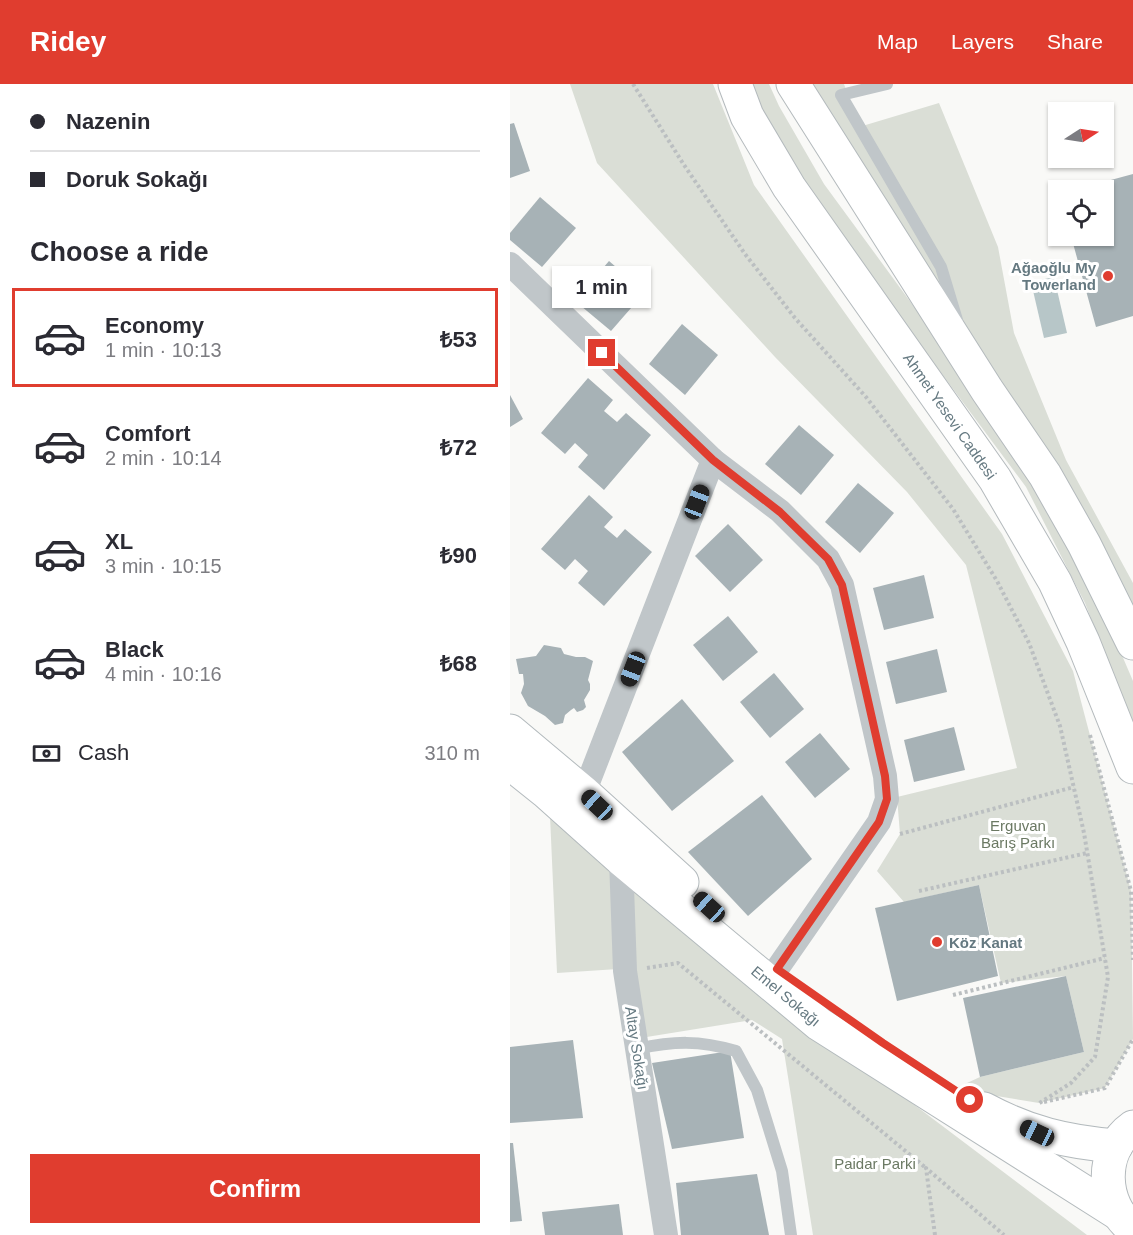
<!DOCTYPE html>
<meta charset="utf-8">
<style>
body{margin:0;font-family:Helvetica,sans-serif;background:#f7f7f7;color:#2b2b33;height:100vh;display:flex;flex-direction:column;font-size:22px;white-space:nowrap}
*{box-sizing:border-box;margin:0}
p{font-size:20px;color:#7c7c81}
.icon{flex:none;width:33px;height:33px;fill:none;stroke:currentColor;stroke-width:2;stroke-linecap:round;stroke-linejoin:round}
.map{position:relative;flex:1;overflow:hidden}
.drawer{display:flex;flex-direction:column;background:#fff;width:510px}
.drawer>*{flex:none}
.banner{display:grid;align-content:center;height:132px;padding:0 30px;background:#fff}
.needle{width:39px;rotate:78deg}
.fabs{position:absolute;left:538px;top:18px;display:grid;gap:12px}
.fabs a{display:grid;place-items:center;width:66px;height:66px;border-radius:0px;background:#fff;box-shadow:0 2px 4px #0004;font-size:30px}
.end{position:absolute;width:27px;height:27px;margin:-14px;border:8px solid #e03d2f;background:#fff;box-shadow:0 0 0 3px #fff}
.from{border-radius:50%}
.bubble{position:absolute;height:42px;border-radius:0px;background:#fff;box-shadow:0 2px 4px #0004;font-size:20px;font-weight:700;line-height:42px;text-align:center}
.car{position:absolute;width:18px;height:36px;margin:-18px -9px;border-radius:8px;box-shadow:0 0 4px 2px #0007;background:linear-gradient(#222 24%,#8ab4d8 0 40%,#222 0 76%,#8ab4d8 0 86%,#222 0)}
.banner b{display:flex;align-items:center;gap:21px;height:57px;font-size:22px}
.banner b+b{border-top:2px solid #e1e1e2}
.banner i{width:15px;height:15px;background:#2b2b33}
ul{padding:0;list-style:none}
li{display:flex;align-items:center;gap:18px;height:99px;margin:0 12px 9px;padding:0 18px;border:3px solid transparent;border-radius:0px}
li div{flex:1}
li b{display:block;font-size:22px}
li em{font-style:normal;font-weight:700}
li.on{border-color:#e03d2f}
li>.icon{width:54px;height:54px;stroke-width:1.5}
h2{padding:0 30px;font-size:27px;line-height:72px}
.pay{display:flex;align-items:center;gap:15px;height:66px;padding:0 30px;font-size:22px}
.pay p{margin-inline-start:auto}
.primary-button{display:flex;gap:12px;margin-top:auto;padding:12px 30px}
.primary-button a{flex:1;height:69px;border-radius:0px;background:#e03d2f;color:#fff;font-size:24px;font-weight:700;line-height:69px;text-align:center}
header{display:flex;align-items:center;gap:36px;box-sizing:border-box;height:84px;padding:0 30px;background:#e03d2f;color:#fff}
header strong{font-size:28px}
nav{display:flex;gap:33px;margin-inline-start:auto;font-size:21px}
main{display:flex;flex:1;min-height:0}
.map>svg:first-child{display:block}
.green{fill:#daded6}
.water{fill:#b7c6c8}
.building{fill:#a7b2b6}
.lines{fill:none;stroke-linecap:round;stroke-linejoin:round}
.secondary-casing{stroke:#b3babd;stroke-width:35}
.primary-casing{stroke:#b4babd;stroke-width:35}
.path{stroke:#bbbfc1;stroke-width:4;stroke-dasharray:3 3;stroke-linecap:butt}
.lane{stroke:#c0c6c9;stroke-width:12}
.street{stroke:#c0c6c9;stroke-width:24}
.secondary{stroke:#fff;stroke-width:33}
.primary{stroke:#fff;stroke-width:33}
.route{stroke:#e03d2f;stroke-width:8}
.poi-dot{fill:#e03d2f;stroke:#fff;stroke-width:2}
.labels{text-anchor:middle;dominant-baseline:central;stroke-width:6;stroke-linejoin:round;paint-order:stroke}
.poi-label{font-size:15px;font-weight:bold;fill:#657981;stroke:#fff;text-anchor:end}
.street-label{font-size:15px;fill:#657981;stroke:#fff}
.park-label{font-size:15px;fill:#6b7963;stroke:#fff}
</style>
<header>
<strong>Ridey</strong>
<nav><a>Map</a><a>Layers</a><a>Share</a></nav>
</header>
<main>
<section class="drawer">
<div class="banner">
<b><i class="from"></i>Nazenin</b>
<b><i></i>Doruk Sokağı</b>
</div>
<h2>Choose a ride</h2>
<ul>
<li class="on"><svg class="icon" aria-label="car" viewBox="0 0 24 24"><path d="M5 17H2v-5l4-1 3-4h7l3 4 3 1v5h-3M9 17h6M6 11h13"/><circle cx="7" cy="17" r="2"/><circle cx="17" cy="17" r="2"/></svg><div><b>Economy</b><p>1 min · 10:13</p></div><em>₺53</em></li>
<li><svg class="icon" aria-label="car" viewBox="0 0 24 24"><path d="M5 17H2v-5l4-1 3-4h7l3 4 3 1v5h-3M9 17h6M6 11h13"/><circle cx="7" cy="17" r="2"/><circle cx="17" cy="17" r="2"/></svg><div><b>Comfort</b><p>2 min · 10:14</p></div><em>₺72</em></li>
<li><svg class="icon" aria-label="car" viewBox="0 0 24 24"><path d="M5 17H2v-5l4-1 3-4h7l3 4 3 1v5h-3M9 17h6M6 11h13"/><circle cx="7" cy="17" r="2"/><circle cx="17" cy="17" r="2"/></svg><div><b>XL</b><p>3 min · 10:15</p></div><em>₺90</em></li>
<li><svg class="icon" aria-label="car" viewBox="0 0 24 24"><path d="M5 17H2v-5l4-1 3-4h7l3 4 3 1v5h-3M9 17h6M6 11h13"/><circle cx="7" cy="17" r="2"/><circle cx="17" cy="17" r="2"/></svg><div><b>Black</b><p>4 min · 10:16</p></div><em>₺68</em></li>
</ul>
<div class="pay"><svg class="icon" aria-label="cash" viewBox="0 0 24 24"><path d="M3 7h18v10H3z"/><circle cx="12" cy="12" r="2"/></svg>Cash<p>310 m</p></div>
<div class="primary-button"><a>Confirm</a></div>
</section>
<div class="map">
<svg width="623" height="1151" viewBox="0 0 623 1151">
<rect width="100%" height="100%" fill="#f9f9f7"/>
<g class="green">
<polygon points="60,0 203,0 244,101 492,450 563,587 621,807 623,955 595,1004 529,1019 444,1005 470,993 574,968 556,892 491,899 469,801 394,818 367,787 390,750 387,713 507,684 456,481 397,408 265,273 87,79"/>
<polygon points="241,0 259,0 269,22 314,100 443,276 562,455 623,597 623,642 575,519 516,403 309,125 256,38"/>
<polygon points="299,0 334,0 349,43 429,19 488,163 504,249 556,376 623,499 623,523 369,123"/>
<polygon points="40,732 280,927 577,1151 303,1151 272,955 242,936 118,956 108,885 47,889"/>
</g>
<polygon class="water" points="544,193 557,249 534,254 521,198"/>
<g class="building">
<polygon points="4,39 20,87 0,94 0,40"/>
<polygon points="623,90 623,232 586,243 561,152 594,152 594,106 564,106"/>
<polygon points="30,113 66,144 32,183 0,156 0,149"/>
<polygon points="99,177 135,208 101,247 65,217"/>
<polygon points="172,240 208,271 175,311 139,280"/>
<polygon points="78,294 103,316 94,327 107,338 116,329 141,351 94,406 68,383 78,371 65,359 55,370 31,349"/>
<polygon points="0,311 13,335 0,343"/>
<polygon points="289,341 324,371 291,411 255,380"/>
<polygon points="348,399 384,429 350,469 315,438"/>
<polygon points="79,411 103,433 94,443 107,454 115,445 142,468 94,522 68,499 78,487 65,475 55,486 31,465"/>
<polygon points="218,440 253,476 220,508 185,472"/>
<polygon points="414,491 424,534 374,546 363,504"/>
<polygon points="218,532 248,568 213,597 183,561"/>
<polygon points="34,561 51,564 54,570 66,573 75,573 83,577 78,596 80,600 80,606 74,616 76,623 73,626 67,628 64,624 61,626 55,631 53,639 45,641 35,632 18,622 11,609 14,600 13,590 9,590 6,575 26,572"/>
<polygon points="427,565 437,608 386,620 376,578"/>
<polygon points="264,589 294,625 260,654 230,618"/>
<polygon points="172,615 224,677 162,727 112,668"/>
<polygon points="444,643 455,686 404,698 394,656"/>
<polygon points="310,649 340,685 305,714 275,678"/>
<polygon points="252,711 302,775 238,832 178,768"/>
<polygon points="469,801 488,892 387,917 365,824"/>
<polygon points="556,892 574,968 470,993 453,914"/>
<polygon points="63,956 73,1034 0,1039 0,963"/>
<polygon points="220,967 234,1054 162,1065 142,979"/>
<polygon points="0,1059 3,1059 12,1137 0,1138"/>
<polygon points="247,1090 259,1151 171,1151 166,1099"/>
<polygon points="109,1120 113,1151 35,1151 32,1128"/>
</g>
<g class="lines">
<defs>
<g id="secondary">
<polyline points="0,647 74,709 172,798"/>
<polyline points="0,679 35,707 111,775 309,940 609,1130"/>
<path d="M474,1025C519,1049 556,1058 606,1062"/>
</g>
<g id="primary">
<polyline points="225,0 237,32 279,103 485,395 545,498 573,558 623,683"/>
<polyline points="283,0 477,306 535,391 574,460 623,559"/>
<path d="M623,1043C589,1067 591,1120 623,1145"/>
</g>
</defs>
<use href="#secondary" class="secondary-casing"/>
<use href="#primary" class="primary-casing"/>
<g class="path">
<polyline points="123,0 174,81 235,170 285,234 356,313 443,425 487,497 519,559 550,642 574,749 598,893 585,973 561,999 528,1020"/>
<polyline points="580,651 621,807 623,876"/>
<polyline points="390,750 564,703"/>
<polyline points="409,807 577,769"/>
<polyline points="137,884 168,879 416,1084"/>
<polyline points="443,911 595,874"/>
<polyline points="534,1018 595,1004 623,955"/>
<polyline points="425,1151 416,1084 494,1151"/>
</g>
<g class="lane">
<polyline points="377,0 331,11 431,183 447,236"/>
<path d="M127,965C164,957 189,956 226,967L247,1006L272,1087L281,1151"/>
</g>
<g class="street">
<polyline points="0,180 203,376 270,427 318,475 332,501 375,692 377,715 369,738 267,885"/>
<polyline points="74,709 203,376"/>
<polyline points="111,775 115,887 156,1151"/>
</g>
<use href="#secondary" class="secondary"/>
<use href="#primary" class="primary"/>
</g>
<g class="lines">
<polyline class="route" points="92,269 203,376 270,428 318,475 332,501 375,692 377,715 369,738 267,885 373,959 460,1016"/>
</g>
<g class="poi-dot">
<circle cx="598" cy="192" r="6"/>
<circle cx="427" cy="858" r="6"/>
</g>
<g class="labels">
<g class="poi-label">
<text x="586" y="183">Ağaoğlu My<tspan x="586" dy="17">Towerland</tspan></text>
<text x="439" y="858" text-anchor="start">Köz Kanat</text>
</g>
<g class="street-label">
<text transform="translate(440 332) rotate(55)">Ahmet Yesevi Caddesi</text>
<text transform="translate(276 912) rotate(40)">Emel Sokağı</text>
<text transform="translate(127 964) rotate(81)">Altay Sokağı</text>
</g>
<g class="park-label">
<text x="508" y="741">Erguvan<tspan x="508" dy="17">Barış Parkı</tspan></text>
<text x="365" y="1079">Paidar Parki</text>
</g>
</g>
</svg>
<div class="fabs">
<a><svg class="needle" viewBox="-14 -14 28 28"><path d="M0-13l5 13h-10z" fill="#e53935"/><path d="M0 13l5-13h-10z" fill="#7c7c81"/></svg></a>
<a><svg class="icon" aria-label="locate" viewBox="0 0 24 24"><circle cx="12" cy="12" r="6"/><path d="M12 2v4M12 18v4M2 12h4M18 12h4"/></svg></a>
</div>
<i class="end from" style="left:460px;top:1016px"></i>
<i class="end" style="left:92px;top:269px"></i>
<div class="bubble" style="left:42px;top:182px;width:99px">1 min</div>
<i class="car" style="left:187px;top:418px;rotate:21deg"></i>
<i class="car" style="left:123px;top:585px;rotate:201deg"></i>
<i class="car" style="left:87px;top:721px;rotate:313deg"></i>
<i class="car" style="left:199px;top:823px;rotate:312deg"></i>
<i class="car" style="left:527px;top:1049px;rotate:295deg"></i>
</div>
</main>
